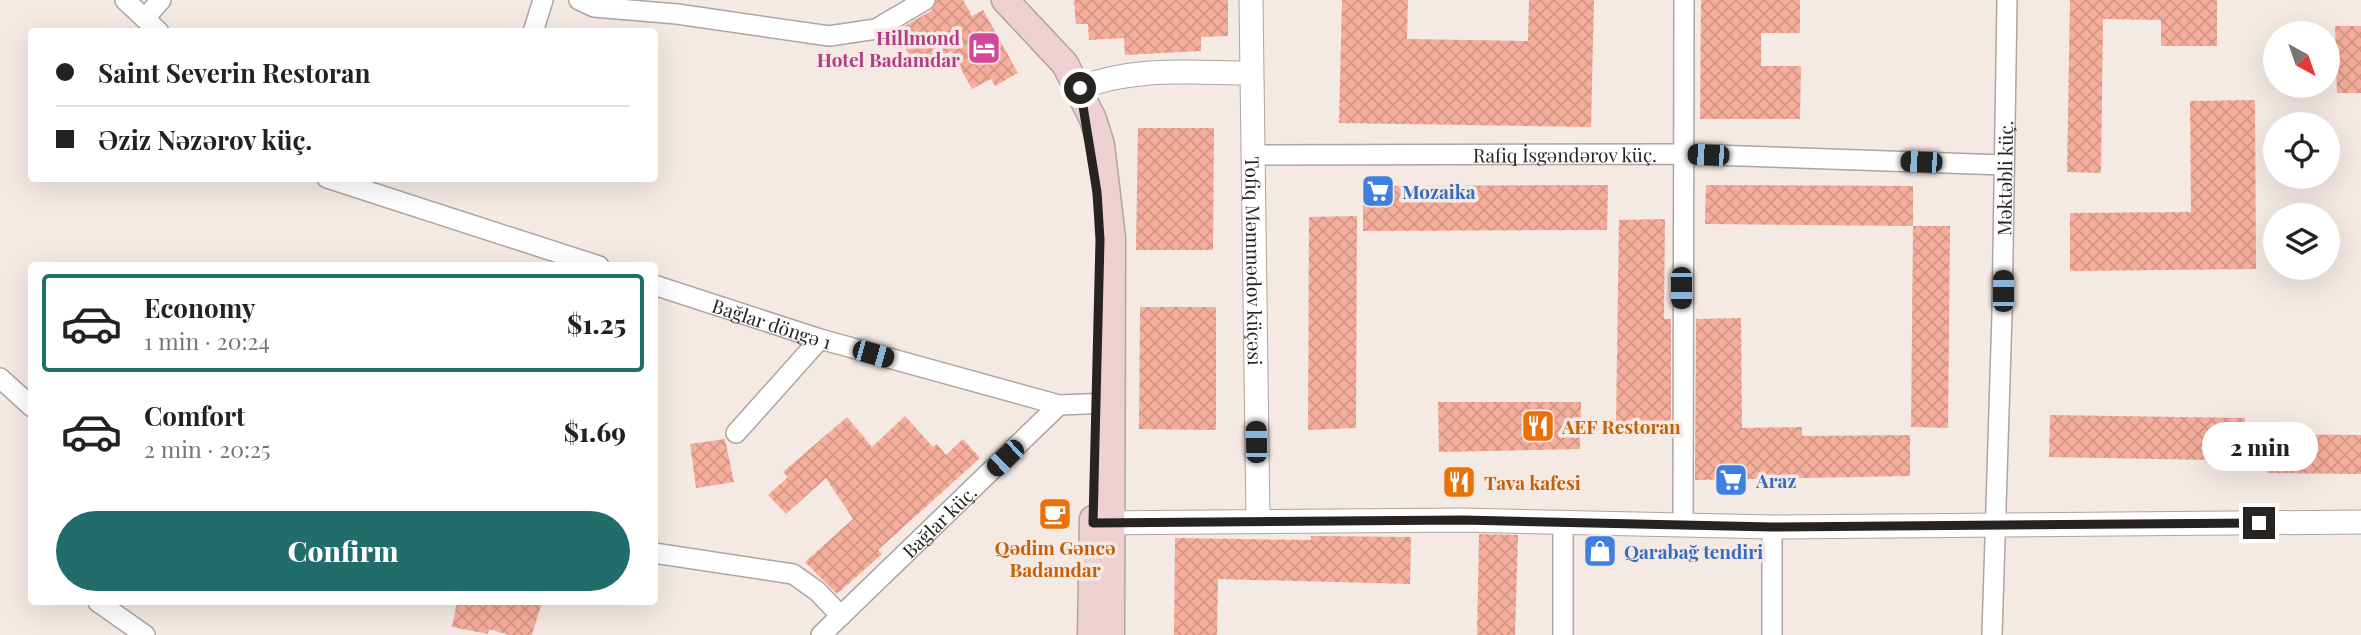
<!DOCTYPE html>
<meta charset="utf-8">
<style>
body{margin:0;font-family:"Playfair Display",serif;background:#f2f2f2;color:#222;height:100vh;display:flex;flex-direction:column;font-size:26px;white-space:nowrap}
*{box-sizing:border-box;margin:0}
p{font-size:23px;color:#767676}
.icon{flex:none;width:38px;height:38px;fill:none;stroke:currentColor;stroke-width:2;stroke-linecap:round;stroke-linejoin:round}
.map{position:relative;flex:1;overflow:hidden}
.details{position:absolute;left:28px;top:262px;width:630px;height:343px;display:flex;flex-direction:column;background:#fff;border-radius:7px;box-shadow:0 7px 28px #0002}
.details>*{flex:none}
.guide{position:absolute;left:28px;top:28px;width:630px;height:154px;border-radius:7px;box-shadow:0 7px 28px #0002;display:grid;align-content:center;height:154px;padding:0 28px;background:#fff}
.needle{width:46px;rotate:140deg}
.controls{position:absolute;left:2263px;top:21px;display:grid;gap:14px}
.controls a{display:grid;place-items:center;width:77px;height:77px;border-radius:50%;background:#fff;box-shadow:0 7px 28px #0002;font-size:35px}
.end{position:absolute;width:32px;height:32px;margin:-16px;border:9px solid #272321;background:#fff;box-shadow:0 0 0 4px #fff}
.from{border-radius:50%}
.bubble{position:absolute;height:49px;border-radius:24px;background:#fff;box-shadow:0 7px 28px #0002;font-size:23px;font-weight:800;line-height:49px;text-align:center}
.car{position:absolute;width:21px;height:42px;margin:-21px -10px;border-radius:9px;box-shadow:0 0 5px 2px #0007;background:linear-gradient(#222 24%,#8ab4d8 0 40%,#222 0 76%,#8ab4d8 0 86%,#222 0)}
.guide b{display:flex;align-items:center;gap:24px;height:66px;font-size:26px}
.guide b+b{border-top:2px solid #e0e0e0}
.guide i{width:18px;height:18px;background:#222}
ul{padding:12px 0 0;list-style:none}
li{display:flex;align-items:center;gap:21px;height:98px;margin:0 14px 10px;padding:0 14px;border:4px solid transparent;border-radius:7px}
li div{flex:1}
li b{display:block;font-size:26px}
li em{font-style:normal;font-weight:800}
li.current{border-color:#216d6b}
li>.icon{width:63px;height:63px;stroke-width:1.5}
.button{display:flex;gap:14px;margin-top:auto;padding:14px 28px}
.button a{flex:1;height:80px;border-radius:42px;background:#216d6b;color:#fff;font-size:28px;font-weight:800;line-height:80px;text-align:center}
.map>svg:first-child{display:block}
.building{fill:url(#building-cross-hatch)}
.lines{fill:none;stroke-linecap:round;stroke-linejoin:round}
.minor-casing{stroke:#afa49f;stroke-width:22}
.tertiary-casing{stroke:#afa49f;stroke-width:25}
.secondary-casing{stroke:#afa49f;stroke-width:29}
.minor{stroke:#fff;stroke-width:19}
.tertiary{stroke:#fff;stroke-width:23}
.secondary{stroke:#eed0d2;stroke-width:26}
.route{stroke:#272321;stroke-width:9}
.labels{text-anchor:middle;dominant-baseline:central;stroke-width:7;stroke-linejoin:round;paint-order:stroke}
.hotel-label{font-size:19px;font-weight:bold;fill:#b23c85;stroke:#f5e9e4;text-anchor:end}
.street-label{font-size:19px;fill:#272321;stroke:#f5e9e4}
.shop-label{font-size:19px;font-weight:bold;fill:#366cbe;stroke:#f5e9e4;text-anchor:start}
.food-label{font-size:19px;font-weight:bold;fill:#c56008;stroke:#f5e9e4;text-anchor:start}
</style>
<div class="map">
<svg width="2361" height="635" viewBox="0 0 2361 635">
<defs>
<pattern id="building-cross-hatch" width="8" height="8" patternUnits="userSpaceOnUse" patternTransform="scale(1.75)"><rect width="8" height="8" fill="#f6ae9c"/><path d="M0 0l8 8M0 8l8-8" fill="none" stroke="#d39586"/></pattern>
</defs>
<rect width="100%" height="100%" fill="#f5e9e4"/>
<g class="building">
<polygon points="937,0 963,0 972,16 983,10 1018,73 995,86 991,79 972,89 951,51 917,70 896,31 931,11"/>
<polygon points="1074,0 1228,0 1228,36 1201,37 1201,51 1125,55 1124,38 1089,40 1088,24 1076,24"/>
<polygon points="1342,0 1408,0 1407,39 1528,41 1529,0 1594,0 1591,127 1339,123"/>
<polygon points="1701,0 1800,0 1800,33 1761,33 1761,66 1801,66 1800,119 1700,119"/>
<polygon points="2070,0 2217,0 2217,46 2161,46 2161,20 2103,19 2101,173 2067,172"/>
<polygon points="2335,26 2361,26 2361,93 2337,93"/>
<polygon points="2255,100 2256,269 2070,271 2070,213 2191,212 2190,101"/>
<polygon points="1138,128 1214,128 1213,250 1136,250"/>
<polygon points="1608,185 1607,230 1363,231 1363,186"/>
<polygon points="1706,185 1913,186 1913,226 1705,224"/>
<polygon points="1357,216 1356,428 1308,430 1309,217"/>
<polygon points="1665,219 1664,319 1671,319 1671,421 1616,423 1619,220"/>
<polygon points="1913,226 1950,226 1948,428 1911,427"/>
<polygon points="1140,307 1216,307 1216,430 1139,429"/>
<polygon points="1741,318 1742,428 1802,427 1802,436 1910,435 1910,476 1695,480 1696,319"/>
<polygon points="1438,402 1581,402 1580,449 1439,452"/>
<polygon points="2050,415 2245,418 2245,434 2361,435 2361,474 2267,473 2267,461 2049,457"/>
<polygon points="905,416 933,447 937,444 946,455 963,439 980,458 878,550 882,554 837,594 805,562 853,519 826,478 786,514 768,495 788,477 783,472 847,417 872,447"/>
<polygon points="725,439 734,482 696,488 690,444"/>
<polygon points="1479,534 1518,535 1515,635 1477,635"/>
<polygon points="1311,536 1411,537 1410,584 1218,579 1217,635 1174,635 1175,538 1311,540"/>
<polygon points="457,602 542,602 532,635 509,635 489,629 488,634 452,627"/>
</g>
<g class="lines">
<defs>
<g id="minor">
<polyline points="125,0 159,32"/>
<polyline points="579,0 594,7 677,14 829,36 876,29 925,0"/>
<polyline points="146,17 161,0"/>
<polyline points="533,32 543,0"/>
<path id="s1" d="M1252,155L1682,154L2004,165"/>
<polyline points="327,178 599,266"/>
<path id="s2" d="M654,285L820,339L1059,405L1111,403"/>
<polyline points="0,378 32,407"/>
<polyline points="736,433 820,339"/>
<polyline points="1683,524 1684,0"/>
<polyline points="654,553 793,574 817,591 841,616"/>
<polyline points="98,602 145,635"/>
<path id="s3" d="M821,635L1059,405"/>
<polyline points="1563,635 1563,523"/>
<polyline points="1772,635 1772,527"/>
<path id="s4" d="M1992,635L2002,314L2007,0"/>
</g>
<g id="tertiary">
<path id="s5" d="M1251,0L1258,521"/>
<path d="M1080,88C1134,66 1193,73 1251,73"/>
<polyline points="1094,523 1463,520 1772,527 2361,522"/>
</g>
<g id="secondary">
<polyline points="1005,0 1065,64 1093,119 1101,145 1112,238 1111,635"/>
<polyline points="1091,635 1093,519"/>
</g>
</defs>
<use href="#minor" class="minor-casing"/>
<use href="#tertiary" class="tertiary-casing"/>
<use href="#secondary" class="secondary-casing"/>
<use href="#minor" class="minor"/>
<use href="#tertiary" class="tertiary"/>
<use href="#secondary" class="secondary"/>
</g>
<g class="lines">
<polyline class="route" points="1080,88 1097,192 1100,240 1093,523 1463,520 1772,527 2259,523"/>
</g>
<defs>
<symbol id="hotel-square" viewBox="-11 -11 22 22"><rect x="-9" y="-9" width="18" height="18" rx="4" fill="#d1479c" stroke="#f5e9e4"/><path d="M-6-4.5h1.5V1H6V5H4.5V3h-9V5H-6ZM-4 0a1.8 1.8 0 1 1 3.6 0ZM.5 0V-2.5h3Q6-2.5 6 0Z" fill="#fff"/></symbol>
<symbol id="supermarket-square" viewBox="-11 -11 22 22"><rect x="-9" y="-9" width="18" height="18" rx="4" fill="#3f7fe0" stroke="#f5e9e4"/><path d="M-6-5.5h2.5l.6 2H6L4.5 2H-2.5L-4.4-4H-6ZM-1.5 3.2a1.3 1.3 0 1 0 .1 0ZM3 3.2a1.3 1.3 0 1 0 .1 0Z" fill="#fff"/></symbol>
<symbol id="restaurant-square" viewBox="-11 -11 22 22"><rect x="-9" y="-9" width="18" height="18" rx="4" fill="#e8710a" stroke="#f5e9e4"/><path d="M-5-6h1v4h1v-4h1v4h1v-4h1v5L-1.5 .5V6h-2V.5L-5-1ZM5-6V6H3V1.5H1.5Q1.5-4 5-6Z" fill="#fff"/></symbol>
<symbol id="cafe-square" viewBox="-11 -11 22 22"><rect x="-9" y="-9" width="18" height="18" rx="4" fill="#e8710a" stroke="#f5e9e4"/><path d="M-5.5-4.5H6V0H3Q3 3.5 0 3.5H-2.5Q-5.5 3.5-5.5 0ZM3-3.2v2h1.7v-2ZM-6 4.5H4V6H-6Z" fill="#fff"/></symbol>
<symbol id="shop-square" viewBox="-11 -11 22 22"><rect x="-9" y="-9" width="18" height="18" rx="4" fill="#3f7fe0" stroke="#f5e9e4"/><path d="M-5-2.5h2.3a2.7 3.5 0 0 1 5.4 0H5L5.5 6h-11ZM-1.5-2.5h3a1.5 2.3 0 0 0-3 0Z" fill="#fff"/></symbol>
</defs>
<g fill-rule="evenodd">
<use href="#hotel-square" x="965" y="29" width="38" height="38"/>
<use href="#supermarket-square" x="1359" y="172" width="38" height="38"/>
<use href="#restaurant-square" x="1519" y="407" width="38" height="38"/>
<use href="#supermarket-square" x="1712" y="461" width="38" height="38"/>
<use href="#restaurant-square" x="1440" y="463" width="38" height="38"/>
<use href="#cafe-square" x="1036" y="495" width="38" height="38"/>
<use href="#shop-square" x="1581" y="532" width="38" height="38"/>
</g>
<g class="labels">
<g class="hotel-label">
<text x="960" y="37">Hillmond<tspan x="960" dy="22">Hotel Badamdar</tspan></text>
</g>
<g class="street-label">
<text stroke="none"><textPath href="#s1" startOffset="313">Rafiq İsgəndərov küç.</textPath></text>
<text stroke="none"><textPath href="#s4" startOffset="457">Məktəbli küç.</textPath></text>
<text stroke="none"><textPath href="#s5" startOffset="261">Tofiq Məmmədov küçəsi</textPath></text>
<text stroke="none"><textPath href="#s2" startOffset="124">Bağlar döngə 1</textPath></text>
<text stroke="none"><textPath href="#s3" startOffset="164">Bağlar küç.</textPath></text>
</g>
<g class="shop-label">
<text x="1402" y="191">Mozaika</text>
<text x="1756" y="480">Araz</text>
<text x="1624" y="551">Qarabağ tendiri</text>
</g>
<g class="food-label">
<text x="1562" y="426">AEF Restoran</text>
<text x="1484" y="482">Tava kafesi</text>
<text x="1055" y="547" text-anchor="middle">Qədim Gəncə<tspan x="1055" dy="22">Badamdar</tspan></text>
</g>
</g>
</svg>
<div class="controls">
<a><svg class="needle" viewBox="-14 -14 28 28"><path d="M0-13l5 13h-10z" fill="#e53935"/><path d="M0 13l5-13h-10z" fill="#767676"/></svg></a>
<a><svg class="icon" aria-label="locate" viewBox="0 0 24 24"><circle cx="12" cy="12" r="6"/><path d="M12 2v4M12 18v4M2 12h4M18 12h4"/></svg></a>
<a><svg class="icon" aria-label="layers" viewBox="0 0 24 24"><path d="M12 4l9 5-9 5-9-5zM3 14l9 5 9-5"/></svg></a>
</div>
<i class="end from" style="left:1080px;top:88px"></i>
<i class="end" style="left:2259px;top:523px"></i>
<div class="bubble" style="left:2202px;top:422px;width:116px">2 min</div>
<i class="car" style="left:1708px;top:155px;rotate:272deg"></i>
<i class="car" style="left:1921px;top:162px;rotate:272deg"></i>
<i class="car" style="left:1681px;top:288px;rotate:180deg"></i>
<i class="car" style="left:2003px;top:291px;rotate:0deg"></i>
<i class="car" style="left:873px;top:354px;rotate:106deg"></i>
<i class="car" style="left:1256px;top:442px;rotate:359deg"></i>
<i class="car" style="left:1005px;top:458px;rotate:226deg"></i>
<div class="guide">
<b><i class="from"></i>Saint Severin Restoran</b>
<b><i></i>Əziz Nəzərov küç.</b>
</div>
<section class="details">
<ul>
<li class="current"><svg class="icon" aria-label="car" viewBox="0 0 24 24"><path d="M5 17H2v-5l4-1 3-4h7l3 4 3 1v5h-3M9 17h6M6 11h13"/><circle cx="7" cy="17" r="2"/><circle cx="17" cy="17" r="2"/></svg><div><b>Economy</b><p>1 min · 20:24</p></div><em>$1.25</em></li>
<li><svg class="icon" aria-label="car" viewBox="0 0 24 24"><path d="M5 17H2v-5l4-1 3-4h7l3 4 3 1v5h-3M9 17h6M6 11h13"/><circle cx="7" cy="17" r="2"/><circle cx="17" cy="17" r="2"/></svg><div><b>Comfort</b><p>2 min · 20:25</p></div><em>$1.69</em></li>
</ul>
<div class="button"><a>Confirm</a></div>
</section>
</div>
